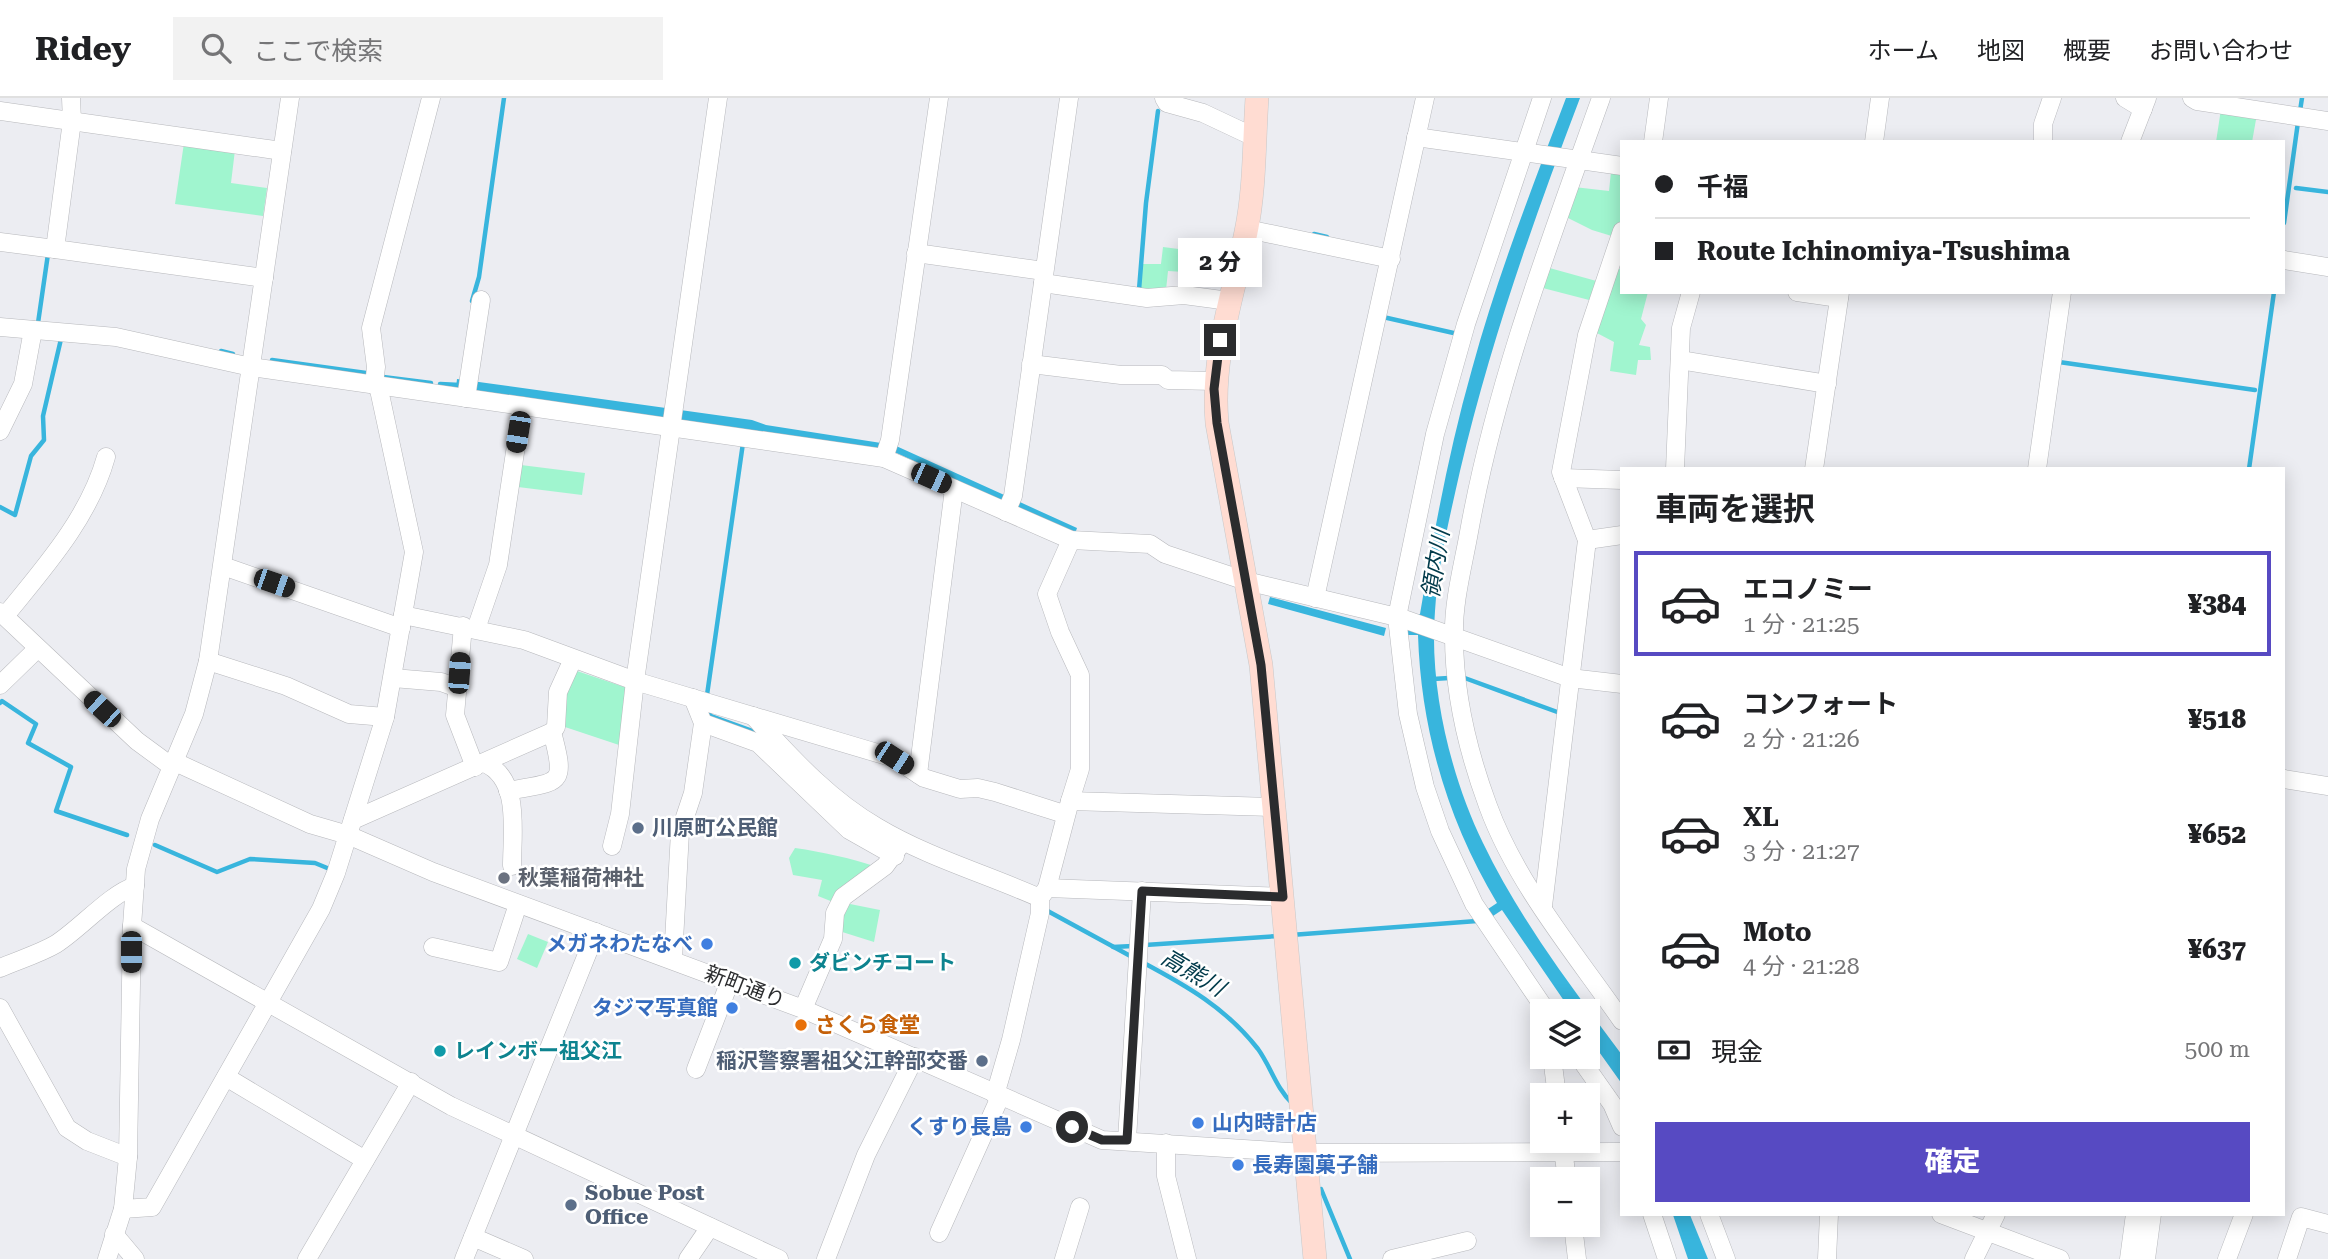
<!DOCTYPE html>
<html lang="ja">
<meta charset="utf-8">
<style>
body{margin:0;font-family:"Roboto Serif","Noto Sans JP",serif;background:#f2f2f2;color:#202124;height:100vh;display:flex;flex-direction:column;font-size:26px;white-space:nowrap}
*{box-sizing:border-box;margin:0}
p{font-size:23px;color:#757577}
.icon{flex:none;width:38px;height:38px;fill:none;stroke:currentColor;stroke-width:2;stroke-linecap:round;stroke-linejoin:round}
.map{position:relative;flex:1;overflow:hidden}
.details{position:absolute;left:1620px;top:369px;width:665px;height:749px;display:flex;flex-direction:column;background:#fff;border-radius:0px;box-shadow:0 4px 18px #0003}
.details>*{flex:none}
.top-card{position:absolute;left:1620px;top:42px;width:665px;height:154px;border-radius:0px;box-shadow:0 4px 18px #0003;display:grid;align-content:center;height:154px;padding:0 35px;background:#fff}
.buttons{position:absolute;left:1530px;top:901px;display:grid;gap:14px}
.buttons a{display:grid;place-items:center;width:70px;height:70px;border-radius:0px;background:#fff;box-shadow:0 4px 18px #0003;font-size:35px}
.end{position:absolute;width:32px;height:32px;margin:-16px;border:9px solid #2b2c2e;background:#fff;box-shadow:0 0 0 4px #fff}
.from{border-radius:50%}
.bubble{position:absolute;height:49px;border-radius:0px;background:#fff;box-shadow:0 4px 18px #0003;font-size:23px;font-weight:800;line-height:49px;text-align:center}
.car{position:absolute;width:21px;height:42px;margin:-21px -10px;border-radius:9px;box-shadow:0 0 5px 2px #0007;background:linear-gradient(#222 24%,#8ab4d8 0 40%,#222 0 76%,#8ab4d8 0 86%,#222 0)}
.top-card b{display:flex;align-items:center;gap:24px;height:66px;font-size:26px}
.top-card b+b{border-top:2px solid #e0e0e0}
.top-card i{width:18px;height:18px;background:#202124}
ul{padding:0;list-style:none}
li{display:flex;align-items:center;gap:21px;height:105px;margin:0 14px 10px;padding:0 21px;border:4px solid transparent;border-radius:0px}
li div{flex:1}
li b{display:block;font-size:26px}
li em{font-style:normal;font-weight:800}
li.selected{border-color:#574ac2}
li>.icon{width:63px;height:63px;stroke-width:1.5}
h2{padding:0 35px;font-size:32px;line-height:84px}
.pay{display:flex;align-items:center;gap:18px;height:77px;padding:0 35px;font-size:26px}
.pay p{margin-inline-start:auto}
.action{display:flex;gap:14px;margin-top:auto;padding:14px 35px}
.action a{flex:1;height:80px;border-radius:0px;background:#574ac2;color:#fff;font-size:28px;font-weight:800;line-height:80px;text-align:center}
header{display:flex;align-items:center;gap:42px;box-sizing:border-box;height:98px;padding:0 35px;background:#fff;border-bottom:2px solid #e0e0e0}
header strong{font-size:33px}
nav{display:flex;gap:38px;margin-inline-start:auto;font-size:24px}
.search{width:490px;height:63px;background:#f2f2f2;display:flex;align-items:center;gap:18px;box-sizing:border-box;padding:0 24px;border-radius:0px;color:#757577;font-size:26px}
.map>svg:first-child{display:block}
.green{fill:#a0f5cf}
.water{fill:#38b5dd}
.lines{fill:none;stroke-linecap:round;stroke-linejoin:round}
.stream{stroke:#38b5dd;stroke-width:4.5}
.minor-casing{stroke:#b7b8bc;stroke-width:19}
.major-casing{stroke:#c8c8c9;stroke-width:24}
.minor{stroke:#fff;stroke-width:18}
.major{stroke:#ffdcd2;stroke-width:23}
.route{stroke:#2b2c2e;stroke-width:9}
.service-dot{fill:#5c6f8a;stroke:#fff;stroke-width:2.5}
.worship-dot{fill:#6b7280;stroke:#fff;stroke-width:2.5}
.shop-dot{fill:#3f7fe0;stroke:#fff;stroke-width:2.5}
.culture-dot{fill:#0f9aa8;stroke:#fff;stroke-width:2.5}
.food-dot{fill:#e8710a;stroke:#fff;stroke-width:2.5}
.labels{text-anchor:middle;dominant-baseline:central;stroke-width:5;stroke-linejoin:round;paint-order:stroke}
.service-label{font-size:21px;font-weight:bold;fill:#4e5e75;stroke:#fff;text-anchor:start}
.worship-label{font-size:21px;font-weight:bold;fill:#5b616d;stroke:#fff;text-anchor:start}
.shop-label{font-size:21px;font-weight:bold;fill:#366cbe;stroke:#fff;text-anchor:end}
.culture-label{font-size:21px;font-weight:bold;fill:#0d838f;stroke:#fff;text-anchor:start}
.street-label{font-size:21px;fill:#2b2c2e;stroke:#fff}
.food-label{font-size:21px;font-weight:bold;fill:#c56008;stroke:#fff;text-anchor:start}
.water-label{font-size:23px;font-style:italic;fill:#013a4a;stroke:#fff}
</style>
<header>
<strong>Ridey</strong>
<div class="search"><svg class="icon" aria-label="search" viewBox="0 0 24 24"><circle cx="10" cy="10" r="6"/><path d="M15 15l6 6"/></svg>ここで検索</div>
<nav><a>ホーム</a><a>地図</a><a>概要</a><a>お問い合わせ</a></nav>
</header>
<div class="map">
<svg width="2328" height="1161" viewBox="0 0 2328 1161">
<rect width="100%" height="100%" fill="#ecedf2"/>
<g class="green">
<polygon points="2221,11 2257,16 2252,44 2216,44"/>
<polygon points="184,45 235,52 231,85 267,90 263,118 175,106"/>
<polygon points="1611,74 1622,76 1622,120 1615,139 1592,132 1564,118 1574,89 1609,93"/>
<polygon points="1163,149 1202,154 1200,175 1168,173 1166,192 1140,191 1142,166 1161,166"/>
<polygon points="1546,169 1600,184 1593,203 1539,189"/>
<polygon points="1615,169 1622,172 1622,194 1648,194 1641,221 1646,227 1639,247 1650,249 1651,262 1638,262 1636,277 1610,273 1614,244 1595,234"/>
<polygon points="521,367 585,375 582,397 518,389"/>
<polygon points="577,573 630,591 622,648 565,629 566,597"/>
<path d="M795,750C823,754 850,760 877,769L833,804L818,798L822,782L793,777L789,760Z"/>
<polygon points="845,805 880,812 874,844 839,833"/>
<polygon points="528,836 548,844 537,870 517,861"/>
</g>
<g class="water">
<path d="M1566,0H1580C1533,123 1490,245 1460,373C1450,418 1438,466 1435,513C1429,588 1450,677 1483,745C1519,820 1572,890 1622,957V986L1587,937V914L1571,913L1502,812L1493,818L1488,811L1497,805C1448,723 1421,633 1418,537H1407V524L1420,516C1434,434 1449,352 1472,271C1497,179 1532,90 1566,0Z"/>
<polygon points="457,281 752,322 766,327 894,347 1077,430 1075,436 892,353 456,290"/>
<polygon points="1270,499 1386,530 1384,538 1268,506"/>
<polygon points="1673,1117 1690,1117 1708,1161 1688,1161"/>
</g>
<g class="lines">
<g class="stream">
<polyline points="2300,13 2302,0"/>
<polyline points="2296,90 2328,94"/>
<polyline points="2284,125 2298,24"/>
<polyline points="1314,136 1327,139"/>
<polyline points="1139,192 1146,105 1158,13"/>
<polyline points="472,203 479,179 504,0"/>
<polyline points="1383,219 1458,236"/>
<polyline points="38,225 48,156"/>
<polyline points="221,253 233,256"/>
<polyline points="272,262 366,275"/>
<polyline points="2059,264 2255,292"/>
<polyline points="383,279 431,285"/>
<polyline points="440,286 460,287"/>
<polyline points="2249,371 2274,194"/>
<polyline points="0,409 15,417 31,358 44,342 43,318 61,241"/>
<polyline points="1462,579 1560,615"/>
<polyline points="1433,581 1449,580"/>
<polyline points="707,597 743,345"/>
<polyline points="0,605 2,603 36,626 28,645 71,669 56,713 127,737"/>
<polyline points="707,611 711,618 761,636"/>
<polyline points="155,747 217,774 250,761 315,765 332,772"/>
<polyline points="1044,811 1134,860"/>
<polyline points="1291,837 1477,823"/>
<polyline points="1145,847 1279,838"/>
<polyline points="1113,849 1133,848"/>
<path d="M1142,864C1187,888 1226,910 1258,951C1271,969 1276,990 1292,1005"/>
<polyline points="1321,1091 1350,1161"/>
</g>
<defs>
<g id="minor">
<polyline points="71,0 72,23 55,151 264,180"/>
<polyline points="1164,0 1167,5 1203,15 1254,39"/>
<polyline points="1542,0 1466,226 1435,336 1397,519 1408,616 1425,689 1440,733 1474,806 1547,914"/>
<path d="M1601,0C1550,143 1496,284 1469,434C1463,468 1453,504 1454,538C1454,597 1468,654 1488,708C1517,787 1575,855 1622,923"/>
<polyline points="2125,0 2143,11"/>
<polyline points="2192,0 2197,3 2328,23"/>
<polyline points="0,13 282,53"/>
<polyline points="1416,39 1622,68"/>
<polyline points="1653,44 1659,0"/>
<polyline points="1874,44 1880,0"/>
<polyline points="2043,44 2043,26 2052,0"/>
<polyline points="2130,44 2147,0"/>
<polyline points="1247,131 1391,161"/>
<polyline points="0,144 55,151"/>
<polyline points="916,155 1044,173"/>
<polyline points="2284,162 2328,169"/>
<polyline points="1043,185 1147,200 1184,197 1229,203"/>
<polyline points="1797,194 1839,200"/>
<polyline points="0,229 116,239 251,269 884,360 1071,442 1150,446 1165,456 1246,483 1401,520 1570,580 1622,586"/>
<polyline points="1680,262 1827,286"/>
<polyline points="1031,266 1121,277 1162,277 1168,282 1215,283"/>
<polyline points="374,287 376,269 371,230 431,0"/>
<polyline points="466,300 481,202"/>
<polyline points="0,333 23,286 33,232"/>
<polyline points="884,360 890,342 939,0"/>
<polyline points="1675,371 1681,230 1691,194"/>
<polyline points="1814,371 1840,194"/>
<polyline points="2037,371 2062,194"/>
<polyline points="1563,380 1622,382"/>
<polyline points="1006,414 1013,398 1069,0"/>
<polyline points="1587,442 1622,437"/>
<polyline points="223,468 401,530"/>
<polyline points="1315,500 1425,0"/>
<polyline points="0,514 137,643 171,668"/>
<polyline points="403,517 524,542 635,583 894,660 924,680 960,691 978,690 995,694 1064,716"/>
<path d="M5,518C44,470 89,420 106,359"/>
<polyline points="463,528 455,617 475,669"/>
<polyline points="476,531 498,467 522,308"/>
<polyline points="208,563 286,588 349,616 385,619"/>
<polyline points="393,580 441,584 455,589"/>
<polyline points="0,587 37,551"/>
<path d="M753,618C791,659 828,701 877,729C927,759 986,776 1040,800"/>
<polyline points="703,625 758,645 849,732 895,758"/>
<polyline points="173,663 310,726 348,737 433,774 803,911 1102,1042 1305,1055 1622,1054"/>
<path d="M484,665C521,680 512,734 512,768"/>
<polyline points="918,676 954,391"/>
<polyline points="2284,681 2328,688"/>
<path d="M508,693C560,683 567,689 552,634"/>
<polyline points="1070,703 1080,671 1080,577 1060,534 1047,496 1071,442"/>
<polyline points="353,722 552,634 556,629 558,594 573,561"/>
<polyline points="612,748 620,716 635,583 718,0"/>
<polyline points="1047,790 1283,799"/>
<polyline points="1543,808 1587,442 1561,374 1587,237 1622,133"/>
<polyline points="132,828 451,1008 779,1161"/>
<polyline points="433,849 499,864 518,806"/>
<polyline points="673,861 680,734 693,695 703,625 693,600"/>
<path d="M0,870C18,862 39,856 56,846C81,830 110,796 135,788"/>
<polyline points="0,910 67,1030 87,1043 128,1059"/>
<polyline points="803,911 833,841 835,815 843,799 885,768 899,749"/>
<polyline points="1552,959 1557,998"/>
<polyline points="1579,959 1612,1006 1622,1029"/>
<polyline points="696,971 730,883"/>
<polyline points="226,979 365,1062"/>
<polyline points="995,997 1011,942 1040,815 1040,800 1047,790 1070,703 1276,709"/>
<polyline points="1127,1042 1142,793"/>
<polyline points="1562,1043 1567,1082"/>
<polyline points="1166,1045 1166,1078 1187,1161"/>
<polyline points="123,1111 152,1109 321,811 336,775 385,619 414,454 378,287"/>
<polyline points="1652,1116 1667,1161"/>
<polyline points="1709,1116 1726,1161"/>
<polyline points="1941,1116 2060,1161"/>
<polyline points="1573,1127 1577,1161"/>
<polyline points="939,1135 1000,999"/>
<polyline points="114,1136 135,1161"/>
<polyline points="473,1139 524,1161"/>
<polyline points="107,1161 123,1111 128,1059 132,828 136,771 150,721 194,616 208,563 290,0"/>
<polyline points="307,1161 411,984"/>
<polyline points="464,1161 596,834"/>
<polyline points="688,1161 710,1129"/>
<polyline points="826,1161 866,1057 915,959"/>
<polyline points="1064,1161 1080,1109"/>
<polyline points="1392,1161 1467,1143"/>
<polyline points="1827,1161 1829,1116"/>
<polyline points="1974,1161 1996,1116"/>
<polyline points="2129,1161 2135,1116"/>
<polyline points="2146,1161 2152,1116"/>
<polyline points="2227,1161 2244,1116"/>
<polyline points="2287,1161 2301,1119 2328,1126"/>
</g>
<path id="major" d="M1257,0C1254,44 1255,91 1246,134C1233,199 1211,258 1217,325L1261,567L1315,1161"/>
</defs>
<use href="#minor" class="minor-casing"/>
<use href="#major" class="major-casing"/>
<use href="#minor" class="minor"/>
<use href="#major" class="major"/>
</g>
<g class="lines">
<polyline class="route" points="1072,1029 1102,1042 1127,1042 1142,793 1283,799 1261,567 1217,325 1214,291 1220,242"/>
</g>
<g class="service-dot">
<circle cx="638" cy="730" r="7"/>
<circle cx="982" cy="963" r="7"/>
<circle cx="571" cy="1107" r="7"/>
</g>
<circle class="worship-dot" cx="504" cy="780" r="7"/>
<g class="shop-dot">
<circle cx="707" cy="846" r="7"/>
<circle cx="732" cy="910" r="7"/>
<circle cx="1198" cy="1025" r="7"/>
<circle cx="1026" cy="1029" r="7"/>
<circle cx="1238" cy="1067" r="7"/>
</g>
<g class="culture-dot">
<circle cx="795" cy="865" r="7"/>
<circle cx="440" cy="953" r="7"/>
</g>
<circle class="food-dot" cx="801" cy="927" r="7"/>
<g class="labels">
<g class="service-label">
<text x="652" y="730">川原町公民館</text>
<text x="968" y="963" text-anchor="end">稲沢警察署祖父江幹部交番</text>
<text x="585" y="1095">Sobue Post<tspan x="585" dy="24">Office</tspan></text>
</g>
<g class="worship-label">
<text x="518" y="780">秋葉稲荷神社</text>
</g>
<g class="shop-label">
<text x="693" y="846">メガネわたなべ</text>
<text x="718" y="910">タジマ写真館</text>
<text x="1212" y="1025" text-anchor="start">山内時計店</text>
<text x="1012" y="1029">くすり長島</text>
<text x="1252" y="1067" text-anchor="start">長寿園菓子舗</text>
</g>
<g class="culture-label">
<text x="809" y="865">ダビンチコート</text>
<text x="454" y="953">レインボー祖父江</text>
</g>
<g class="street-label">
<text transform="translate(745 889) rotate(21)">新町通り</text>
</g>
<g class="food-label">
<text x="815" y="927">さくら食堂</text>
</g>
<g class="water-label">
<text transform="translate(1436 466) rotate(-81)">領内川</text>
<text transform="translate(1193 875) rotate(31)">高熊川</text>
</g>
</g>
</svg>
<div class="buttons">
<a><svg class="icon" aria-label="layers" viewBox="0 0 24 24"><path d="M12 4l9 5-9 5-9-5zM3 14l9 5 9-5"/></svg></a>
<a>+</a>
<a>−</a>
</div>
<i class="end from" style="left:1072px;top:1029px"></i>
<i class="end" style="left:1220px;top:242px"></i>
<div class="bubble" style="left:1178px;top:140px;width:84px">2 分</div>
<i class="car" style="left:518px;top:334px;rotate:189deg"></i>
<i class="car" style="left:931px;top:380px;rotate:114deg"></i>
<i class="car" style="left:274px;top:485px;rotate:109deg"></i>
<i class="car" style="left:459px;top:575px;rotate:4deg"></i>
<i class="car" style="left:102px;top:611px;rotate:313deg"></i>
<i class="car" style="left:894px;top:660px;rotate:123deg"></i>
<i class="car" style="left:131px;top:854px;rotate:180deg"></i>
<div class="top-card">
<b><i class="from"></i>千福</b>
<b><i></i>Route Ichinomiya-Tsushima</b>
</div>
<section class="details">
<h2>車両を選択</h2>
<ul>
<li class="selected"><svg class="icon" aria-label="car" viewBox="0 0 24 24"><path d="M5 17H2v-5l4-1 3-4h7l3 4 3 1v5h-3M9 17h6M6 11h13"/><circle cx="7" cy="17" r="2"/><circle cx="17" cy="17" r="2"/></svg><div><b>エコノミー</b><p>1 分 · 21:25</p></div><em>¥384</em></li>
<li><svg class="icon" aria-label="car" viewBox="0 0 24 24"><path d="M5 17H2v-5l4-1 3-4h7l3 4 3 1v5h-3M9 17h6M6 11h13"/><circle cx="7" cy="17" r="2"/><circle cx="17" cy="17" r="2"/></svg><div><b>コンフォート</b><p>2 分 · 21:26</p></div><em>¥518</em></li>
<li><svg class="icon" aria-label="car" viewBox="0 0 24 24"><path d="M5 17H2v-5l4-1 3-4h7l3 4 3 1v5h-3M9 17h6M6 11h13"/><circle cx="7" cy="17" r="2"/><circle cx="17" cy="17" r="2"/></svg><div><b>XL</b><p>3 分 · 21:27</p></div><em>¥652</em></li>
<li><svg class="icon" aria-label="car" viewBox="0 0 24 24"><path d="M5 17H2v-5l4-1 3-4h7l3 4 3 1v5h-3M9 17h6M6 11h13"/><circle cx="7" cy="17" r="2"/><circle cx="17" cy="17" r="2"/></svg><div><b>Moto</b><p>4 分 · 21:28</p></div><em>¥637</em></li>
</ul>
<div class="pay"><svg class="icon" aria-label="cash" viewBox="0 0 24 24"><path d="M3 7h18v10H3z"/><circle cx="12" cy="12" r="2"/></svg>現金<p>500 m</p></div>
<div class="action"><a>確定</a></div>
</section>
</div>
